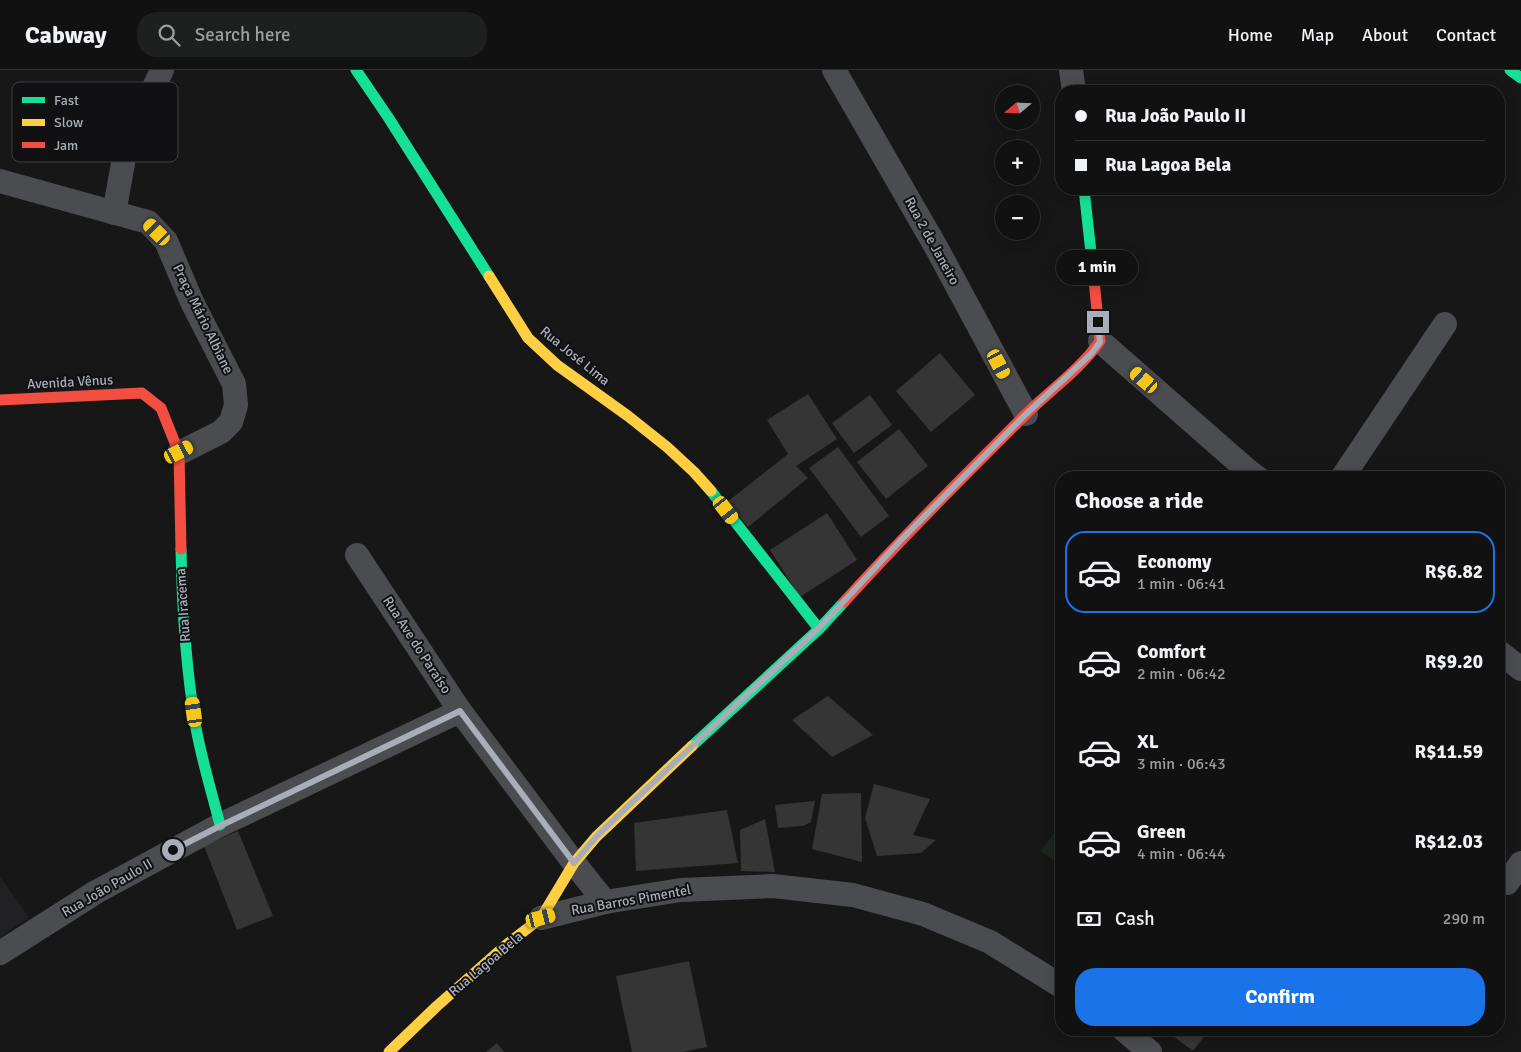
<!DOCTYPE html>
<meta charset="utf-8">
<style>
body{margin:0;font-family:Signika,sans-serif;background:#1e1f1f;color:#f1f3f6;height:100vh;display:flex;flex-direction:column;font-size:19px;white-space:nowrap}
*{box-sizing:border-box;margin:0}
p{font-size:16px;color:#9c9d9f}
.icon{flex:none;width:28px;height:28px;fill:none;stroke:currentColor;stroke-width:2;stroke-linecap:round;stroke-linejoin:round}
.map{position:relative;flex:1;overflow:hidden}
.sheet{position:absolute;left:1055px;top:401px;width:450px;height:565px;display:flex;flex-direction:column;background:#111;border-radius:20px;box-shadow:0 2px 12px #0003,0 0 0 1px #303131}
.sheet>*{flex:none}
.banner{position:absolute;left:1055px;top:15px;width:450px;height:110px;border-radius:20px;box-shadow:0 2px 12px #0003,0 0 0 1px #303131;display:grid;align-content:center;height:110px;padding:0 20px;background:#111}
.needle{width:32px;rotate:251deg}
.controls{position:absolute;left:995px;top:15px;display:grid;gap:10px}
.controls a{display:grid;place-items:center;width:45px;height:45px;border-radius:50%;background:#111;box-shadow:0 2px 12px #0003,0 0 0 1px #303131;font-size:25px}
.end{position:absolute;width:22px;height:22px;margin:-11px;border:6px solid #a8adb8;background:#111;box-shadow:0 0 0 2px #111}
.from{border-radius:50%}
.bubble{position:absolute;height:35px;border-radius:18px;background:#111;box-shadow:0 2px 12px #0003,0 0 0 1px #303131;font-size:16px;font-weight:800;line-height:35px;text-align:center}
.car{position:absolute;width:15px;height:30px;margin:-15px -8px;border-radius:6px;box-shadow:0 0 4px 1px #0007;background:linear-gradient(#f5c518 24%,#345 0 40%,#f5c518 0 76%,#345 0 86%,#f5c518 0)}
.banner b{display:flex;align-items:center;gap:18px;height:48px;font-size:19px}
.banner b+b{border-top:1px solid #303131}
.banner i{width:12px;height:12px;background:#f1f3f6}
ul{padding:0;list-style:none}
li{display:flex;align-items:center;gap:15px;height:82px;margin:0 10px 8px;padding:0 10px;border:2px solid transparent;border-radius:20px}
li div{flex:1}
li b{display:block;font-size:19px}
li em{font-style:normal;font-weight:800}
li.on{border-color:#1a73e8}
li>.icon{width:45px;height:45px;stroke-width:1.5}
h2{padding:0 20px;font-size:22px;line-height:60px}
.pay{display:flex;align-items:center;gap:12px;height:55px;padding:0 20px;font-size:19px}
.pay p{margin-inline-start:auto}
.cta{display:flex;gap:10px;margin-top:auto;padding:10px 20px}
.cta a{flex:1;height:58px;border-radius:20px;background:#1a73e8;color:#fff;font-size:20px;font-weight:800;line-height:58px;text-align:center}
header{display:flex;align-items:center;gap:30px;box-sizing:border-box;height:70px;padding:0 25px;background:#111;border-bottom:1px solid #303131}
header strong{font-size:24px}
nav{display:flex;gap:28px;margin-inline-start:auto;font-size:18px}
.search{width:350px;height:45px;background:#1e1f1f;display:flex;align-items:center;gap:12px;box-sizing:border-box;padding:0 18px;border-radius:20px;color:#9c9d9f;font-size:19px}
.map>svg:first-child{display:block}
.built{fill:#212123}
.garden{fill:#1d241e}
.building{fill:#353536}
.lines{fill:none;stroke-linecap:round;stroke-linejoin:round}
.street{stroke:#4b4c50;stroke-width:24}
.fast{stroke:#16e098;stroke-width:11}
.slow{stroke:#ffcf43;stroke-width:11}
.jam{stroke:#f24e42;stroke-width:11}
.route{stroke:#a8adb8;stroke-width:6}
.labels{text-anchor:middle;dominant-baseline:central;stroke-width:4;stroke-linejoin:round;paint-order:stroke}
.street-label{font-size:14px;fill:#a8adb8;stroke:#111113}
.key{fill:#111113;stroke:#3e4045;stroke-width:1}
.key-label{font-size:14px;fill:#a8adb8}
</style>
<header>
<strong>Cabway</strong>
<div class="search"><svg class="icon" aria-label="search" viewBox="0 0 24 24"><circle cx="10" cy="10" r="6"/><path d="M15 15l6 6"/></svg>Search here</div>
<nav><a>Home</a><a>Map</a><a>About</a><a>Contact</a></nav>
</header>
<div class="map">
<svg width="1521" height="982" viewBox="0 0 1521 982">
<rect width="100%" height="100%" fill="#171717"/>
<polygon class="built" points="0,807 29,847 0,867"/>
<polygon class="garden" points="1061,754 1061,796 1041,781"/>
<g class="building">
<polygon points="940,283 975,325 931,362 896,321"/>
<polygon points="808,324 837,369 796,396 808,408 748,457 727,432 788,384 767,350"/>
<polygon points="870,325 892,355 854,383 832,353"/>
<polygon points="899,359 928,396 886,429 857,392"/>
<polygon points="838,377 889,446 861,467 809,398"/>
<polygon points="827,443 857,490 800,527 770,480"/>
<polygon points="828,626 873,665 832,687 792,650"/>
<polygon points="874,714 930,729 913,765 936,770 921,783 877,786 865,748"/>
<polygon points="861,723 862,792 812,779 822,724"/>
<polygon points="815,731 811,752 803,756 778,758 775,735"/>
<polygon points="727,740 738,793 636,801 634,753"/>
<polygon points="765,749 775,802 741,801 740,760"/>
<polygon points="238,761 273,846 237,860 204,776"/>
<polygon points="689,891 707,977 683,982 632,982 616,906"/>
<polygon points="1165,960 1209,960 1193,981"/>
<polygon points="497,973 504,982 486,982"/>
</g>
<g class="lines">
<g class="street">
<polyline points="834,0 936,177 1026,344"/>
<polyline points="1071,0 1074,21"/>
<polyline points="0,111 148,152 166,171 192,232 234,314 236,335 231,352 221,362 179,383"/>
<polyline points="114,143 126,77 162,0"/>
<polyline points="1100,271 1246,399 1258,408"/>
<polyline points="1342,408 1445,254"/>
<polyline points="357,485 460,641 574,793 605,832"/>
<polyline points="1499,582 1521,599"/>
<polyline points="1507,813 1521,793"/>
<polyline points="541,848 605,832 681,820 773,816 853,825 923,844 990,872 1061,916"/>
<polyline points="0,883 96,822 220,755 460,641"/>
<polyline points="1124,960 1150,982"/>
</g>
<g class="fast">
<polyline points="356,0 388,47 489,206"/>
<polyline points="1510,0 1521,8"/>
<polyline points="1084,119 1094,210"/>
<polyline points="711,421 819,559"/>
<path d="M181,479C182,538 186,599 196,658C202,691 212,723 220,755"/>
<polyline points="692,676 819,559 844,532"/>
</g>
<g class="slow">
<polyline points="489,206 528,268 557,295 628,346 667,377 694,402 711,421"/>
<polyline points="389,982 437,936 506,875 541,848 574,793 596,767 692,676"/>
</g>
<g class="jam">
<polyline points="0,330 142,323 161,338 179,383 181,479"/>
<path d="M844,532C902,468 963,407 1024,346C1049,321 1080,300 1100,271L1094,210"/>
</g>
</g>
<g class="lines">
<polyline class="route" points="173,780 220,756 460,641 574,793 596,767 624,740 755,617 819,558 900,471 1026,344 1091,284 1100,272 1098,252"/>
</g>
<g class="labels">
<g class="street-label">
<text transform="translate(932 171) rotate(61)">Rua 2 de Janeiro</text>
<text transform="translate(203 249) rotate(64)">Praça Mário Albiane</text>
<text transform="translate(575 286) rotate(39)">Rua José Lima</text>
<text transform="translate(70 312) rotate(-3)">Avenida Vênus</text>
<text transform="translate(183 535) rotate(-94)">Rua Iracema</text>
<text transform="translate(417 575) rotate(57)">Rua Ave do Paraíso</text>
<text transform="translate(107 818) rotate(-30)">Rua João Paulo II</text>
<text transform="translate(631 830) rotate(-10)">Rua Barros Pimentel</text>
<text transform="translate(486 894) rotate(-40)">Rua Lagoa Bela</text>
</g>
</g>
<rect x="12" y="12" width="166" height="80" rx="8" class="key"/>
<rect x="22" y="27" width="23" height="6" fill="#16e098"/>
<rect x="22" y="49" width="23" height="7" fill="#ffcf43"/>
<rect x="22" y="72" width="23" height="6" fill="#f24e42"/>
<g class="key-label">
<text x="54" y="35">Fast</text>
<text x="54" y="57">Slow</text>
<text x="54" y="80">Jam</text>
</g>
</svg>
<div class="controls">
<a><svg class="needle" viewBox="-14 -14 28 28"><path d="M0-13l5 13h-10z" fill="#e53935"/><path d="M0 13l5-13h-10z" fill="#9c9d9f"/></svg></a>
<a>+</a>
<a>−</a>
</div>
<i class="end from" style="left:173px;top:780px"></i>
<i class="end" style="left:1098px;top:252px"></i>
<div class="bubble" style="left:1056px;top:180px;width:82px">1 min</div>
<i class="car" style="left:157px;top:162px;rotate:315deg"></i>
<i class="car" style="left:999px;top:294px;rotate:152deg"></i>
<i class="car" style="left:1144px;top:310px;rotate:311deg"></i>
<i class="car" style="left:179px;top:382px;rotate:63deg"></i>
<i class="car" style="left:726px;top:440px;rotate:142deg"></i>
<i class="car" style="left:194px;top:642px;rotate:352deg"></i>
<i class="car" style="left:541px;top:848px;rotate:76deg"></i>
<div class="banner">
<b><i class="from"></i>Rua João Paulo II</b>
<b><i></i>Rua Lagoa Bela</b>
</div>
<section class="sheet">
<h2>Choose a ride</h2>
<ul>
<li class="on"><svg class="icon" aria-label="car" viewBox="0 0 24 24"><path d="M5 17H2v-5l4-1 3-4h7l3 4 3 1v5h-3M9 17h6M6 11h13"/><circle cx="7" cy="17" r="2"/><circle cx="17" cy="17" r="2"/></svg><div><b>Economy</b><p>1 min · 06:41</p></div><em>R$6.82</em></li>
<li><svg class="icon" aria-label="car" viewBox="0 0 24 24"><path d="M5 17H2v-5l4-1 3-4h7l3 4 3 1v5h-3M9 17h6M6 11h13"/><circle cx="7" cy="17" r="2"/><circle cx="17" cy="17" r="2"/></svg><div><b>Comfort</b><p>2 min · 06:42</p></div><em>R$9.20</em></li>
<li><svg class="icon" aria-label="car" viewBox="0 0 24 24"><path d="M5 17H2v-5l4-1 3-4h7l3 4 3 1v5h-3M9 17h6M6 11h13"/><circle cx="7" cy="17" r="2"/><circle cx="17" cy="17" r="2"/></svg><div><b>XL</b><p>3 min · 06:43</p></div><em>R$11.59</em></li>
<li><svg class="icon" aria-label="car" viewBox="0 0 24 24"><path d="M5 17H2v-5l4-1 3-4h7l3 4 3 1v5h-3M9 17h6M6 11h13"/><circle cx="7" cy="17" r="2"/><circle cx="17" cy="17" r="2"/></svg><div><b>Green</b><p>4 min · 06:44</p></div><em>R$12.03</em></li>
</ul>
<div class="pay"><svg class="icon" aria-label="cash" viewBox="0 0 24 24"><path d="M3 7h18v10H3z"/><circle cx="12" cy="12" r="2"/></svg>Cash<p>290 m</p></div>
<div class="cta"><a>Confirm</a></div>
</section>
</div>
